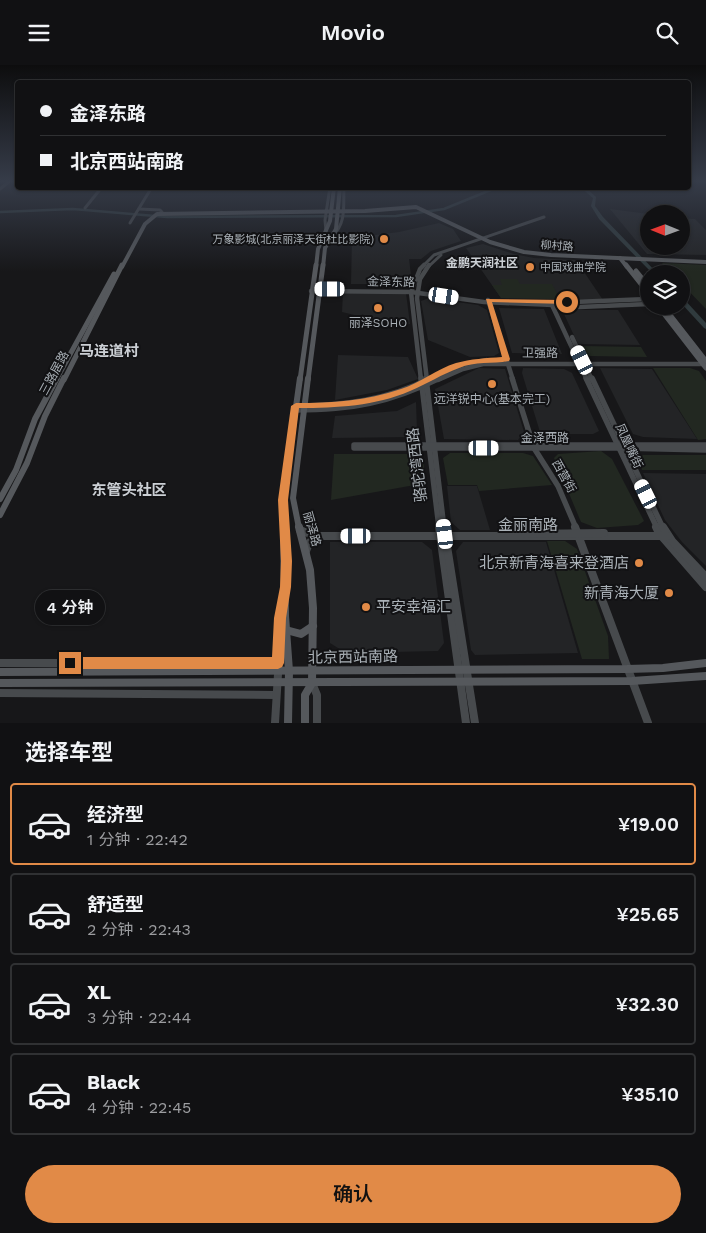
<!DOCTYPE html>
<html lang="zh">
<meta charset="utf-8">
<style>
body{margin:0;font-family:"Work Sans","Noto Sans SC",sans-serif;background:#1e1f21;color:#f1f3f6;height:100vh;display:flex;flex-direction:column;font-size:19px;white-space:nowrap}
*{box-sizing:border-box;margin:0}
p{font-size:16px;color:#9c9da0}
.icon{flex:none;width:28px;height:28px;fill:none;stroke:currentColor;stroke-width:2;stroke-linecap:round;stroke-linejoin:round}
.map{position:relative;height:658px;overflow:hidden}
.side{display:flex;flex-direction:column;background:#111113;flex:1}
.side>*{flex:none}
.hud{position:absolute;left:15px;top:15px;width:676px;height:110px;border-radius:5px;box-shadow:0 1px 4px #0004,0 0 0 1px #303133;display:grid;align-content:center;height:110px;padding:0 25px;background:#111113}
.needle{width:32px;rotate:271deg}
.controls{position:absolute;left:640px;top:140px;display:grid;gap:10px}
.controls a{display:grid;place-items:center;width:50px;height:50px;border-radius:50%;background:#111113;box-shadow:0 1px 4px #0004,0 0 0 1px #303133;font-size:25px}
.end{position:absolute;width:22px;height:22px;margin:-11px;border:6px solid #e18a47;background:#111;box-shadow:0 0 0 2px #111}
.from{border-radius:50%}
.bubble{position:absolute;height:35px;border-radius:18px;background:#111113;box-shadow:0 1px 4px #0004,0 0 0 1px #303133;font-size:16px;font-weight:600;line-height:35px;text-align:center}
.car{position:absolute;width:15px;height:30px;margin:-15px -8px;border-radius:6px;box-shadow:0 0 4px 1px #0007;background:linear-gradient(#fff 24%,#345 0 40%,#fff 0 76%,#345 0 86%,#fff 0)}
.hud b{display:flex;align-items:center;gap:18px;height:48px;font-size:19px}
.hud b+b{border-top:1px solid #303133}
.hud i{width:12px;height:12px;background:#f1f3f6}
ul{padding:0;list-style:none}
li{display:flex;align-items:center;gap:15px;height:82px;margin:0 10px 8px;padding:0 15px;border:2px solid #303133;border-radius:5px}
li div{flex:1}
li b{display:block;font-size:19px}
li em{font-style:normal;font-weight:600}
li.on{border-color:#e18a47}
li>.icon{width:45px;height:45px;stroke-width:1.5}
h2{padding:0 25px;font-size:22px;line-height:60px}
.cta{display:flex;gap:10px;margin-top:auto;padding:10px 25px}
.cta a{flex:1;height:58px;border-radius:30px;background:#e18a47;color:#111;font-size:20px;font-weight:600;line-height:58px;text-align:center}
header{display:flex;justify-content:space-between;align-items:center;height:65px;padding:0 25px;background:#111113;font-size:22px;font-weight:600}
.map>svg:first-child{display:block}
.built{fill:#232426}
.green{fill:#222821}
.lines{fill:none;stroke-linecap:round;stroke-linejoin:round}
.canal{stroke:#303b3e;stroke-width:2.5}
.river{fill:#303b3e;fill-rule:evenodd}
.secondary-far3{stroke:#474a4d;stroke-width:3}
.secondary-far2{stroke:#474a4d;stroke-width:4.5}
.secondary-far1{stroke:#474a4d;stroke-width:5.5}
.secondary{stroke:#474a4d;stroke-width:8}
.primary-far3{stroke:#55585c;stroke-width:4}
.primary-far2{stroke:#55585c;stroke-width:5}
.primary-far1{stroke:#55585c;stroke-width:6}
.primary{stroke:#55585c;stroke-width:8}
.route{fill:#e18a47}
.poi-dot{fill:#e18a47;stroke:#121214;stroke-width:2}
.labels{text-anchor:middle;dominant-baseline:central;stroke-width:4;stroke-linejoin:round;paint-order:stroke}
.far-poi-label{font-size:11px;fill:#aab1b7;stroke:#121214;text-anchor:end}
.far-street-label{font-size:11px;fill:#aab1b7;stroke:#121214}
.far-quarter-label{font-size:12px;font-weight:bold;fill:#cbcfd4;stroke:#121214}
.street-label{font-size:12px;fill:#aab1b7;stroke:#121214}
.poi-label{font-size:12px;fill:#aab1b7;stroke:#121214}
.quarter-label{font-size:15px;font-weight:bold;fill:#cbcfd4;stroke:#121214}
.near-street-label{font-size:15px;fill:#aab1b7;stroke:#121214}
.near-poi-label{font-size:15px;fill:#aab1b7;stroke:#121214;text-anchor:end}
</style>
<header><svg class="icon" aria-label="menu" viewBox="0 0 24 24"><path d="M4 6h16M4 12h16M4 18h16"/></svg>Movio<svg class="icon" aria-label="search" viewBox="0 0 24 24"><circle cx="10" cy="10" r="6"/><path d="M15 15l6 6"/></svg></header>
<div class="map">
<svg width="706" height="658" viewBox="0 0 706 658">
<rect width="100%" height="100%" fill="#171719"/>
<g class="built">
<polygon points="610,144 649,149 649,181 681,181 681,153 695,154 706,165 706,190 647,189"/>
<polygon points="439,158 453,164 461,176 431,186 421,194 409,194 411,210 403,210 403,219 351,219 352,173 399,167"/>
<polygon points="483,179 514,189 534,193 576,195 603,235 501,233 466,183"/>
<polygon points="343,227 406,228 410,259 400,261 342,247"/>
<polygon points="429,233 478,240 487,245 499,288 494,291 470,292 428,275 421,236"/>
<polygon points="499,243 544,244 562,289 512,288"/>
<polygon points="571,245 618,245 640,280 578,279 564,249"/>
<polygon points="338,290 408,292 418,314 387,325 335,335"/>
<polygon points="479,303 505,304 524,367 518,375 444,374 435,324"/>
<polygon points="523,303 564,304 572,308 599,366 593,369 548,369 540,367 522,308"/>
<polygon points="600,303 652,304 697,374 643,372 633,369"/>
<polygon points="416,337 417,366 410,372 332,373 335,351 397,346"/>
<polygon points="643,408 706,409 706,501 682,477 665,455"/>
<polygon points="447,421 477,421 490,465 460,465 451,457"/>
<polygon points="330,477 422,477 432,485 444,578 438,586 346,588 330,578"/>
<polygon points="463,477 546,477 578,588 475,590 471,585 456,486"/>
</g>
<g class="green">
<polygon points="662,198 706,200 706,244 681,218 681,209 672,209"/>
<polygon points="500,214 517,214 520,219 552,219 560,234 501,233 492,220 502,220"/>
<polygon points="581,281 641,282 647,292 590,291 586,290"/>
<polygon points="653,303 690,303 699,306 706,316 706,374 698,375"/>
<polygon points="601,386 612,394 644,456 638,460 597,463 581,457 554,393 558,389"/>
<polygon points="450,388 523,388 533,391 552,420 479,426 477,420 448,420 443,393"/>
<polygon points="334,389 414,389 423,394 426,418 331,435"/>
<polygon points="640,390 706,390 706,405 642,405 637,394"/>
<polygon points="547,476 565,476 577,484 608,571 609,594 582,594"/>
</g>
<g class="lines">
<polyline class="canal" points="0,147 73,144 167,152 396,151 444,144 498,122"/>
<g class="river">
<polygon points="580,122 585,122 596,132 595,141 603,152 658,209 653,209 599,154 591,141 593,133"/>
<polygon points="681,232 683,233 706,258 706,264 704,263 681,238"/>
</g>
<g class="secondary-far3">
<polyline points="0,124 11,115"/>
<polyline points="85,143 102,122"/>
<polyline points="139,144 160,145 162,147"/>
<polyline points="130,158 152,122"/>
<polyline points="326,166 325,155 330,122"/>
<path d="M332,171C347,159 343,139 344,122"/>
<polyline points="422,202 434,190 544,152"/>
<polyline points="428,202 441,190"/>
</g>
<g class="secondary-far2">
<polyline points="311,226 411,227 484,237 553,240 557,243 649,239"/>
<polyline points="488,235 513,315"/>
<polyline points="549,238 648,234"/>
<polyline points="552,240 587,315"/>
<polyline points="572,272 592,315"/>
<polyline points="421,315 411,227 420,204 424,200"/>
<polyline points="427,315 417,233 420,214 429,200"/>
<polyline points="429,315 464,299 487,295"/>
<polyline points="438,315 463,304 483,299 706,299"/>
</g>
<g class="secondary-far1">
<polyline points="421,313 439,463"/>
<polyline points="426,313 444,463"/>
<polyline points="512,313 534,383 558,421 576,463"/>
<polyline points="586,313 657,463"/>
<polyline points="592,313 663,463"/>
<path d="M296,341C344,341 388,335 431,313"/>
<path d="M295,345C352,345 389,338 440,313"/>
<polyline points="706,380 354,380 354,383 619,383 706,385"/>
</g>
<g class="secondary">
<polyline points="439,462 466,658"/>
<polyline points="444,462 475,658"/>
<polyline points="575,462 648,658"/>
<polyline points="656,462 659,468 706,522"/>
<polyline points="663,462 672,476 706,512"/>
<polyline points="300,465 316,471 668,471"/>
<polyline points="525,469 604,468"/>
<polyline points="306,486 309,478 316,471"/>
<polyline points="0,598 278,598"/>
<polyline points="312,618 317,630 317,658"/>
<polyline points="0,628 276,630"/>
<polyline points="275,658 282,544"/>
</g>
<g class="primary-far3">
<polyline points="620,193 627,202"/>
<polyline points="122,202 145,159 157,149 365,146 416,142 490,177 524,187 551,190 706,197"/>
<polyline points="316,202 318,184 330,156 334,122"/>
<polyline points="323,202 325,183 336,164 340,122"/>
</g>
<g class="primary-far2">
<polyline points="626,200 649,229"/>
<polyline points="636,206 649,222"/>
<polyline points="658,241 706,303"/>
<polyline points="663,241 706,296"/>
<polyline points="56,315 114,209"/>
<polyline points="64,315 122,200"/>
<polyline points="300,315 316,200"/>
<polyline points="308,315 323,200"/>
</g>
<g class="primary-far1">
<polyline points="0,434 16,405 35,354 57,313"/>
<polyline points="0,450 27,398 45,351 64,313"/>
<polyline points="284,463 283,435 300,313"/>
<polyline points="299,463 293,433 308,313"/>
</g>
<g class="primary">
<polyline points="284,462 285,551 289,606 288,658"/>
<polyline points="299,462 310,505 313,543 312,618 305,630 305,658"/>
<polyline points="286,565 301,569 313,561"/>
<polyline points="0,607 627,604 663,603 706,598"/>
<polyline points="0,618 632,616 706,611"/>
</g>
</g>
<linearGradient id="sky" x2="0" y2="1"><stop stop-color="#0d0d0e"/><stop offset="0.56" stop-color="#363c49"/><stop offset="1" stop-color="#363c49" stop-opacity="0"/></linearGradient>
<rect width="706" height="207" fill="url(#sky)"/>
<path class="route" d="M486,234L567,235L571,237L567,239L492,237L510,294L509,296C492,299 475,296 459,303C442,309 427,319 410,326C375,341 337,343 299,343L288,435L292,496L291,522L286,553L284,598L282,602L278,604H70L66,602L64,598L66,594L70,592H272L274,553L280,522L281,496L278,435L291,341L296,338C332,338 366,336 401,324C420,318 437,304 456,298C471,294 486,293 502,292Z"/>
<g class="poi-dot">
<circle cx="384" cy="174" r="5"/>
<circle cx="530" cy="202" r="5"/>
<circle cx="378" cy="243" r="5"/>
<circle cx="492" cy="319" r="5"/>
<circle cx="639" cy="498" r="5"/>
<circle cx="669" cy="528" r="5"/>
<circle cx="366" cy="542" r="5"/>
</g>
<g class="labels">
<g class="far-poi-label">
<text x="374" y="174">万象影城(北京丽泽天街杜比影院)</text>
<text x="540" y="202" text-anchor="start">中国戏曲学院</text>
</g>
<g class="far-street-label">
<text transform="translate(557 181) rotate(4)">柳村路</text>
</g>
<g class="far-quarter-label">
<text x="482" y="198">金鹏天润社区</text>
</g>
<g class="street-label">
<text transform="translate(391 217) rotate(1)">金泽东路</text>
<text transform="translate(540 288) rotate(1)">卫强路</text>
<text transform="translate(54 308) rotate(-62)">三路居路</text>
<text x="545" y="373">金泽西路</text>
<text transform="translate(629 381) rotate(65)">凤凰嘴街</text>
<text transform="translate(564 411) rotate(61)">西营街</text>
<text transform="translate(312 464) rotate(74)">丽泽路</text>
</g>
<g class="poi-label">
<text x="378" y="258">丽泽SOHO</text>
<text x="492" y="334">远洋锐中心(基本完工)</text>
</g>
<g class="quarter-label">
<text x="109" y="286">马连道村</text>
<text x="129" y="425">东管头社区</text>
</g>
<g class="near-street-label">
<text transform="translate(417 400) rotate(-97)">骆驼湾西路</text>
<text x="528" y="460">金丽南路</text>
<text transform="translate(353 592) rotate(-1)">北京西站南路</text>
</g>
<g class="near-poi-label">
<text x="629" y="498">北京新青海喜来登酒店</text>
<text x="659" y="528">新青海大厦</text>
<text x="376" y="542" text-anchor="start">平安幸福汇</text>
</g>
</g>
</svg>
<div class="controls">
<a><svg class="needle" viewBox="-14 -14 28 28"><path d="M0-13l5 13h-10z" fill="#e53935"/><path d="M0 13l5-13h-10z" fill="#9c9da0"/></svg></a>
<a><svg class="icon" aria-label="layers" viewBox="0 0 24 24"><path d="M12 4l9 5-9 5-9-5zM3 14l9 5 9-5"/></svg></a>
</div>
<i class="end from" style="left:567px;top:237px"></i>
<i class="end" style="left:70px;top:598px"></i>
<div class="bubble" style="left:35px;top:525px;width:70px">4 分钟</div>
<i class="car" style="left:330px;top:224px;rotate:270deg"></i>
<i class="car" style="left:444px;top:231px;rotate:99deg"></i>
<i class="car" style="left:582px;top:295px;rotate:334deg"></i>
<i class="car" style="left:484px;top:383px;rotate:90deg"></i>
<i class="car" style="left:646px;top:429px;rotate:334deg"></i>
<i class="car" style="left:445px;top:469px;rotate:353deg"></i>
<i class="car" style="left:356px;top:471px;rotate:270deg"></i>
<div class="hud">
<b><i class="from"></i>金泽东路</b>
<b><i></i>北京西站南路</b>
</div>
</div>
<section class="side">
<h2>选择车型</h2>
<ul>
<li class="on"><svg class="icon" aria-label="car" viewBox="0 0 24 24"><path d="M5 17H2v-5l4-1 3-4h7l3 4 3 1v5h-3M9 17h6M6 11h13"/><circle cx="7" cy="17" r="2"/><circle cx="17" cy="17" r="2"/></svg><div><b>经济型</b><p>1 分钟 · 22:42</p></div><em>¥19.00</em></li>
<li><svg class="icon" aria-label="car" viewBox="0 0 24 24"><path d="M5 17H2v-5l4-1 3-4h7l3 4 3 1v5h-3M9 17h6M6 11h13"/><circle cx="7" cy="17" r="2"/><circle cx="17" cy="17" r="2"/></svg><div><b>舒适型</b><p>2 分钟 · 22:43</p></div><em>¥25.65</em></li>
<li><svg class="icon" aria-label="car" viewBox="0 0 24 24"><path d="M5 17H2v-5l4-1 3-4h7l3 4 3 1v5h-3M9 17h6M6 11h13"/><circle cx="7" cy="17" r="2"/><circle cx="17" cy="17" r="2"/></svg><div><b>XL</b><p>3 分钟 · 22:44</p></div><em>¥32.30</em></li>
<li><svg class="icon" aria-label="car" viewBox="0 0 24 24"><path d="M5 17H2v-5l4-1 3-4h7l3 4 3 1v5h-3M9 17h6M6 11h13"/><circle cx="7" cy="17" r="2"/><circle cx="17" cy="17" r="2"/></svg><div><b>Black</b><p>4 分钟 · 22:45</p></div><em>¥35.10</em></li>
</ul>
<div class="cta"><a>确认</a></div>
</section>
